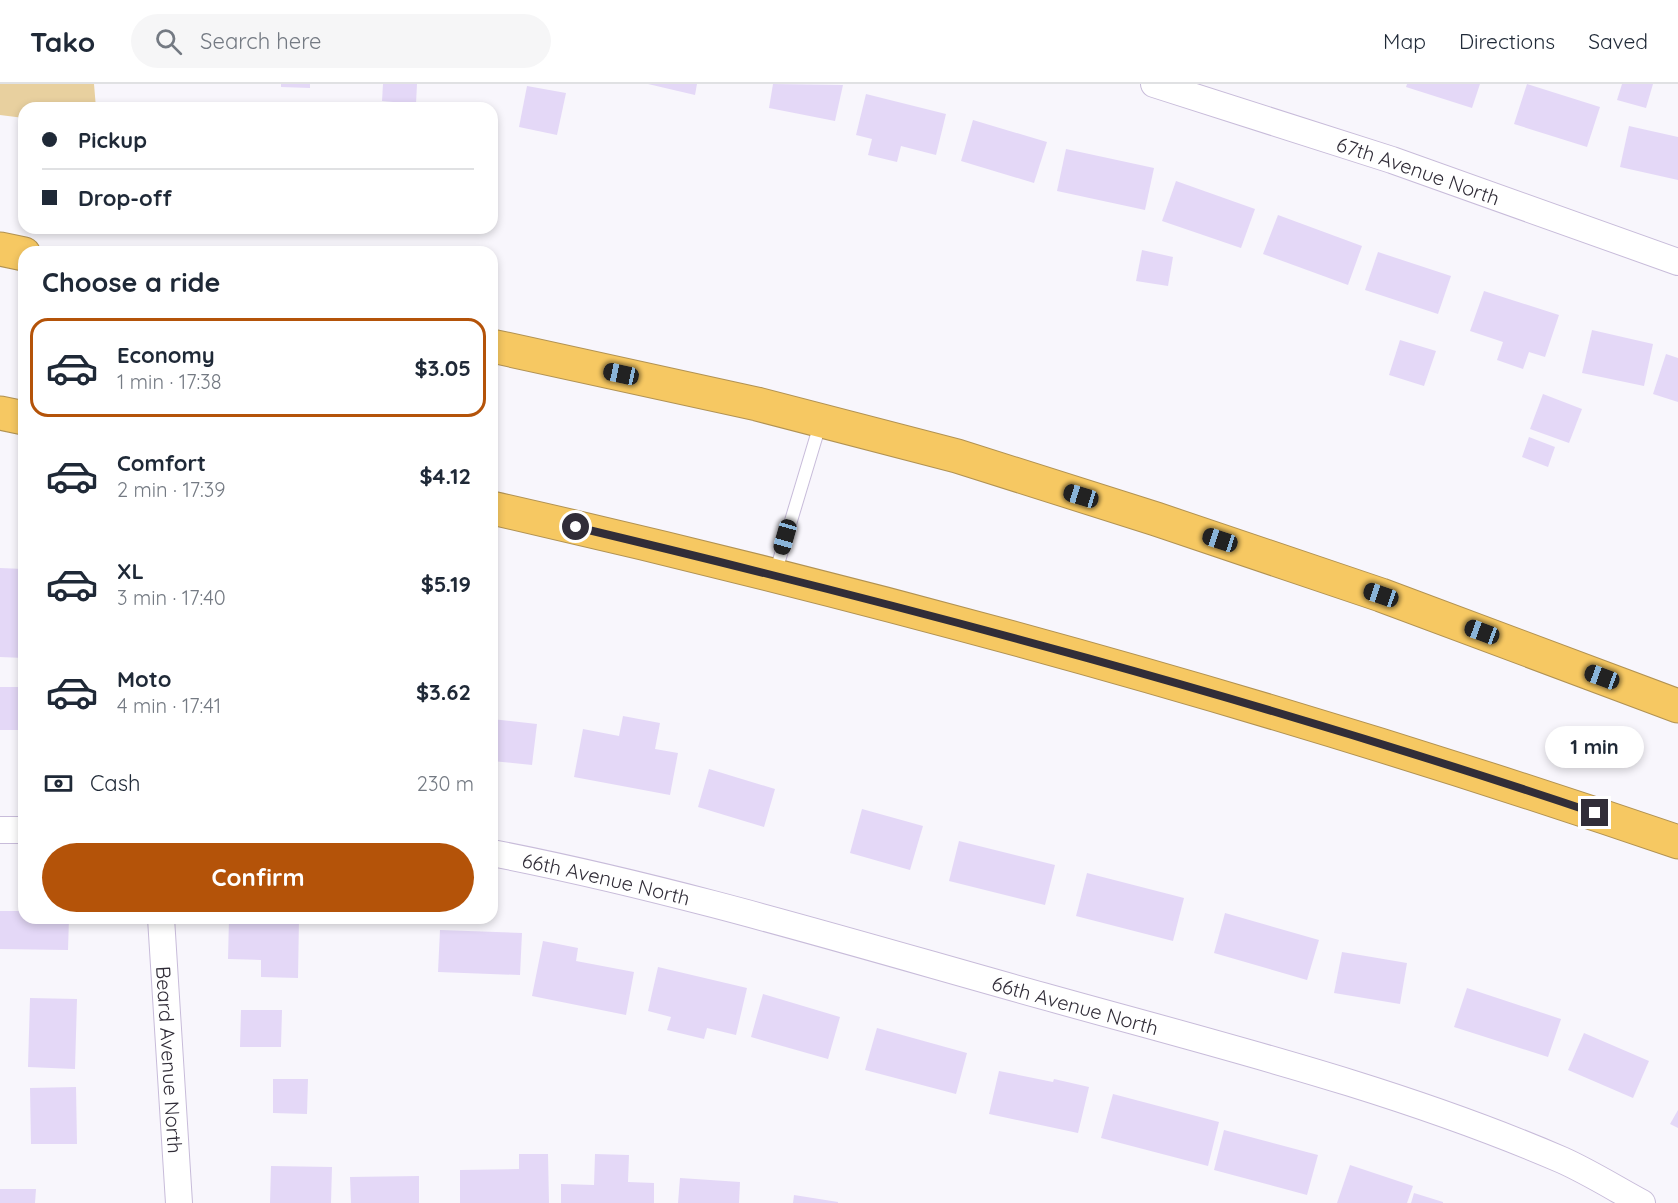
<!DOCTYPE html>
<meta charset="utf-8">
<style>
body{margin:0;font-family:Quicksand,sans-serif;background:#f6f6f7;color:#1f2937;height:100vh;display:flex;flex-direction:column;font-size:22px;white-space:nowrap}
*{box-sizing:border-box;margin:0}
p{font-size:20px;color:#747a83}
.icon{flex:none;width:33px;height:33px;fill:none;stroke:currentColor;stroke-width:2;stroke-linecap:round;stroke-linejoin:round}
.map{position:relative;flex:1;overflow:hidden}
.details{position:absolute;left:18px;top:162px;width:480px;height:678px;display:flex;flex-direction:column;background:#fff;border-radius:18px;box-shadow:0 3px 9px #0003}
.details>*{flex:none}
.banner{position:absolute;left:18px;top:18px;width:480px;height:132px;border-radius:18px;box-shadow:0 3px 9px #0003;display:grid;align-content:center;height:132px;padding:0 24px;background:#fff}
.end{position:absolute;width:27px;height:27px;margin:-14px;border:8px solid #312d38;background:#fff;box-shadow:0 0 0 3px #fff}
.from{border-radius:50%}
.bubble{position:absolute;height:42px;border-radius:21px;background:#fff;box-shadow:0 3px 9px #0003;font-size:20px;font-weight:800;line-height:42px;text-align:center}
.car{position:absolute;width:18px;height:36px;margin:-18px -9px;border-radius:8px;box-shadow:0 0 4px 2px #0007;background:linear-gradient(#222 24%,#8ab4d8 0 40%,#222 0 76%,#8ab4d8 0 86%,#222 0)}
.banner b{display:flex;align-items:center;gap:21px;height:57px;font-size:22px}
.banner b+b{border-top:2px solid #e0e1e3}
.banner i{width:15px;height:15px;background:#1f2937}
ul{padding:0;list-style:none}
li{display:flex;align-items:center;gap:18px;height:99px;margin:0 12px 9px;padding:0 12px;border:3px solid transparent;border-radius:18px}
li div{flex:1}
li b{display:block;font-size:22px}
li em{font-style:normal;font-weight:800}
li.active{border-color:#b45309}
li>.icon{width:54px;height:54px;stroke-width:1.5}
h2{padding:0 24px;font-size:27px;line-height:72px}
.pay{display:flex;align-items:center;gap:15px;height:66px;padding:0 24px;font-size:22px}
.pay p{margin-inline-start:auto}
.primary-button{display:flex;gap:12px;margin-top:auto;padding:12px 24px}
.primary-button a{flex:1;height:69px;border-radius:36px;background:#b45309;color:#fff;font-size:24px;font-weight:800;line-height:69px;text-align:center}
header{display:flex;align-items:center;gap:36px;box-sizing:border-box;height:84px;padding:0 30px;background:#fff;border-bottom:2px solid #e0e1e3}
header strong{font-size:28px}
nav{display:flex;gap:33px;margin-inline-start:auto;font-size:21px}
.search{width:420px;height:54px;background:#f6f6f7;display:flex;align-items:center;gap:15px;box-sizing:border-box;padding:0 21px;border-radius:33px;color:#747a83;font-size:22px}
.map>svg:first-child{display:block}
.green{fill:#e8d09f}
.building{fill:#e4d8f7}
.lines{fill:none;stroke-linecap:round;stroke-linejoin:round}
.service-casing{stroke:#c8bcda;stroke-width:14}
.minor-casing{stroke:#c8bcda;stroke-width:28}
.motorway-casing{stroke:#b19253;stroke-width:35}
.service{stroke:#fff;stroke-width:12}
.minor{stroke:#fff;stroke-width:26}
.motorway{stroke:#f6c862;stroke-width:33}
.route{stroke:#312d38;stroke-width:8}
.labels{text-anchor:middle;dominant-baseline:central;stroke-width:4.5;stroke-linejoin:round;paint-order:stroke}
.street-label{font-size:20px;fill:#312d38;stroke:#f8f6fc}
</style>
<header>
<strong>Tako</strong>
<div class="search"><svg class="icon" aria-label="search" viewBox="0 0 24 24"><circle cx="10" cy="10" r="6"/><path d="M15 15l6 6"/></svg>Search here</div>
<nav><a>Map</a><a>Directions</a><a>Saved</a></nav>
</header>
<div class="map">
<svg width="1678" height="1119" viewBox="0 0 1678 1119">
<rect width="100%" height="100%" fill="#f8f6fc"/>
<polygon class="green" points="0,0 94,0 96,24 24,24 24,34 0,31"/>
<g class="building">
<polygon points="281,0 310,0 310,4 281,3"/>
<polygon points="383,0 417,0 416,20 382,17"/>
<polygon points="648,0 697,0 695,11"/>
<polygon points="773,0 843,1 835,37 769,24"/>
<polygon points="1407,0 1480,0 1472,24 1406,3"/>
<polygon points="1527,0 1600,23 1587,63 1514,40"/>
<polygon points="1622,0 1653,0 1646,24 1617,16"/>
<polygon points="527,2 566,9 557,51 519,43"/>
<polygon points="866,10 946,30 936,71 901,62 897,78 868,71 872,55 856,51"/>
<polygon points="973,36 1047,58 1034,99 961,77"/>
<polygon points="1629,42 1678,53 1678,96 1620,83"/>
<polygon points="1066,65 1154,84 1145,126 1057,107"/>
<polygon points="1176,97 1255,125 1241,164 1162,137"/>
<polygon points="1278,131 1362,162 1348,201 1263,170"/>
<polygon points="1142,166 1173,173 1168,202 1136,197"/>
<polygon points="1378,168 1451,192 1438,230 1365,206"/>
<polygon points="1484,207 1559,231 1545,273 1529,268 1523,285 1497,276 1503,258 1470,247"/>
<polygon points="1592,246 1653,260 1644,302 1582,289"/>
<polygon points="1400,256 1436,267 1424,302 1389,291"/>
<polygon points="1666,270 1678,274 1678,318 1653,310"/>
<polygon points="1543,310 1582,325 1569,359 1530,345"/>
<polygon points="1529,353 1555,363 1548,383 1522,373"/>
<polygon points="0,484 24,485 24,574 0,573"/>
<rect x="0" y="603" width="24" height="43"/>
<polygon points="623,632 660,639 655,665 678,669 670,711 574,693 583,645 619,652"/>
<polygon points="492,635 537,640 532,681 492,677"/>
<polygon points="709,685 775,705 764,743 698,723"/>
<polygon points="862,725 923,742 910,786 850,769"/>
<polygon points="959,757 1055,781 1045,821 949,797"/>
<polygon points="1087,789 1184,814 1173,857 1076,832"/>
<polygon points="0,827 24,827 24,834 69,834 68,866 0,865"/>
<polygon points="1225,829 1319,856 1307,896 1214,869"/>
<polygon points="229,834 299,834 298,894 261,893 261,876 228,875"/>
<polygon points="440,846 522,849 520,891 438,888"/>
<polygon points="543,857 578,864 576,877 634,888 626,931 532,912"/>
<polygon points="1342,868 1407,879 1400,920 1334,909"/>
<polygon points="658,883 747,904 736,951 707,944 704,955 667,946 671,933 648,927"/>
<polygon points="1467,904 1561,935 1548,973 1454,943"/>
<polygon points="763,910 840,933 828,975 751,953"/>
<polygon points="30,914 77,915 75,985 28,983"/>
<polygon points="241,926 282,926 281,963 240,963"/>
<polygon points="877,944 967,969 956,1010 865,986"/>
<polygon points="1584,949 1649,977 1633,1014 1568,986"/>
<polygon points="999,987 1053,998 1054,995 1089,1003 1078,1049 989,1030"/>
<polygon points="273,995 308,995 307,1030 273,1029"/>
<polygon points="76,1003 77,1060 31,1060 30,1004"/>
<polygon points="1113,1010 1219,1038 1208,1082 1101,1054"/>
<polygon points="1678,1026 1678,1044 1670,1040"/>
<polygon points="1224,1046 1318,1071 1307,1111 1214,1086"/>
<polygon points="519,1070 548,1070 549,1119 460,1119 460,1086 519,1085"/>
<polygon points="595,1070 629,1071 628,1098 654,1099 654,1119 561,1119 561,1100 594,1101"/>
<polygon points="1350,1081 1413,1102 1407,1119 1337,1119"/>
<polygon points="271,1082 332,1083 331,1119 270,1119"/>
<polygon points="419,1092 419,1119 351,1119 350,1093"/>
<polygon points="680,1094 740,1098 739,1119 678,1119"/>
<polygon points="0,1105 36,1105 35,1119 0,1119"/>
<polygon points="1414,1109 1443,1118 1443,1119 1411,1119"/>
<polygon points="794,1111 838,1118 838,1119 793,1119"/>
</g>
<g class="lines">
<defs>
<polyline id="service" points="775,490 821,337"/>
<g id="minor">
<path id="s1" d="M1154,0L1392,76L1678,178"/>
<polyline points="0,746 24,746"/>
<path id="s2" d="M492,769C678,805 860,861 1043,912C1218,961 1395,1004 1562,1076C1589,1088 1616,1105 1642,1119"/>
<path id="s3" d="M161,834L179,1119"/>
</g>
<g id="motorway">
<polyline points="0,165 24,170"/>
<polyline points="492,262 757,320 957,372 1156,435 1381,511 1678,622"/>
<polyline points="0,329 24,334"/>
<path d="M492,424C893,515 1289,625 1678,758"/>
</g>
</defs>
<use href="#service" class="service-casing"/>
<use href="#minor" class="minor-casing"/>
<use href="#motorway" class="motorway-casing"/>
<use href="#service" class="service"/>
<use href="#minor" class="minor"/>
<use href="#motorway" class="motorway"/>
</g>
<g class="lines">
<path class="route" d="M576,443C919,525 1260,616 1595,729"/>
</g>
<g class="labels">
<g class="street-label">
<text stroke="none"><textPath href="#s1" startOffset="278">67th Avenue North</textPath></text>
<text stroke="none"><textPath href="#s2" startOffset="117">66th Avenue North</textPath></text>
<text stroke="none"><textPath href="#s2" startOffset="603">66th Avenue North</textPath></text>
<text stroke="none"><textPath href="#s3" startOffset="142">Beard Avenue North</textPath></text>
</g>
</g>
</svg>
<i class="end from" style="left:576px;top:443px"></i>
<i class="end" style="left:1595px;top:729px"></i>
<div class="bubble" style="left:1545px;top:642px;width:99px">1 min</div>
<i class="car" style="left:621px;top:290px;rotate:282deg"></i>
<i class="car" style="left:1081px;top:412px;rotate:287deg"></i>
<i class="car" style="left:785px;top:453px;rotate:196deg"></i>
<i class="car" style="left:1220px;top:456px;rotate:288deg"></i>
<i class="car" style="left:1381px;top:511px;rotate:289deg"></i>
<i class="car" style="left:1482px;top:548px;rotate:290deg"></i>
<i class="car" style="left:1602px;top:593px;rotate:290deg"></i>
<div class="banner">
<b><i class="from"></i>Pickup</b>
<b><i></i>Drop-off</b>
</div>
<section class="details">
<h2>Choose a ride</h2>
<ul>
<li class="active"><svg class="icon" aria-label="car" viewBox="0 0 24 24"><path d="M5 17H2v-5l4-1 3-4h7l3 4 3 1v5h-3M9 17h6M6 11h13"/><circle cx="7" cy="17" r="2"/><circle cx="17" cy="17" r="2"/></svg><div><b>Economy</b><p>1 min · 17:38</p></div><em>$3.05</em></li>
<li><svg class="icon" aria-label="car" viewBox="0 0 24 24"><path d="M5 17H2v-5l4-1 3-4h7l3 4 3 1v5h-3M9 17h6M6 11h13"/><circle cx="7" cy="17" r="2"/><circle cx="17" cy="17" r="2"/></svg><div><b>Comfort</b><p>2 min · 17:39</p></div><em>$4.12</em></li>
<li><svg class="icon" aria-label="car" viewBox="0 0 24 24"><path d="M5 17H2v-5l4-1 3-4h7l3 4 3 1v5h-3M9 17h6M6 11h13"/><circle cx="7" cy="17" r="2"/><circle cx="17" cy="17" r="2"/></svg><div><b>XL</b><p>3 min · 17:40</p></div><em>$5.19</em></li>
<li><svg class="icon" aria-label="car" viewBox="0 0 24 24"><path d="M5 17H2v-5l4-1 3-4h7l3 4 3 1v5h-3M9 17h6M6 11h13"/><circle cx="7" cy="17" r="2"/><circle cx="17" cy="17" r="2"/></svg><div><b>Moto</b><p>4 min · 17:41</p></div><em>$3.62</em></li>
</ul>
<div class="pay"><svg class="icon" aria-label="cash" viewBox="0 0 24 24"><path d="M3 7h18v10H3z"/><circle cx="12" cy="12" r="2"/></svg>Cash<p>230 m</p></div>
<div class="primary-button"><a>Confirm</a></div>
</section>
</div>
